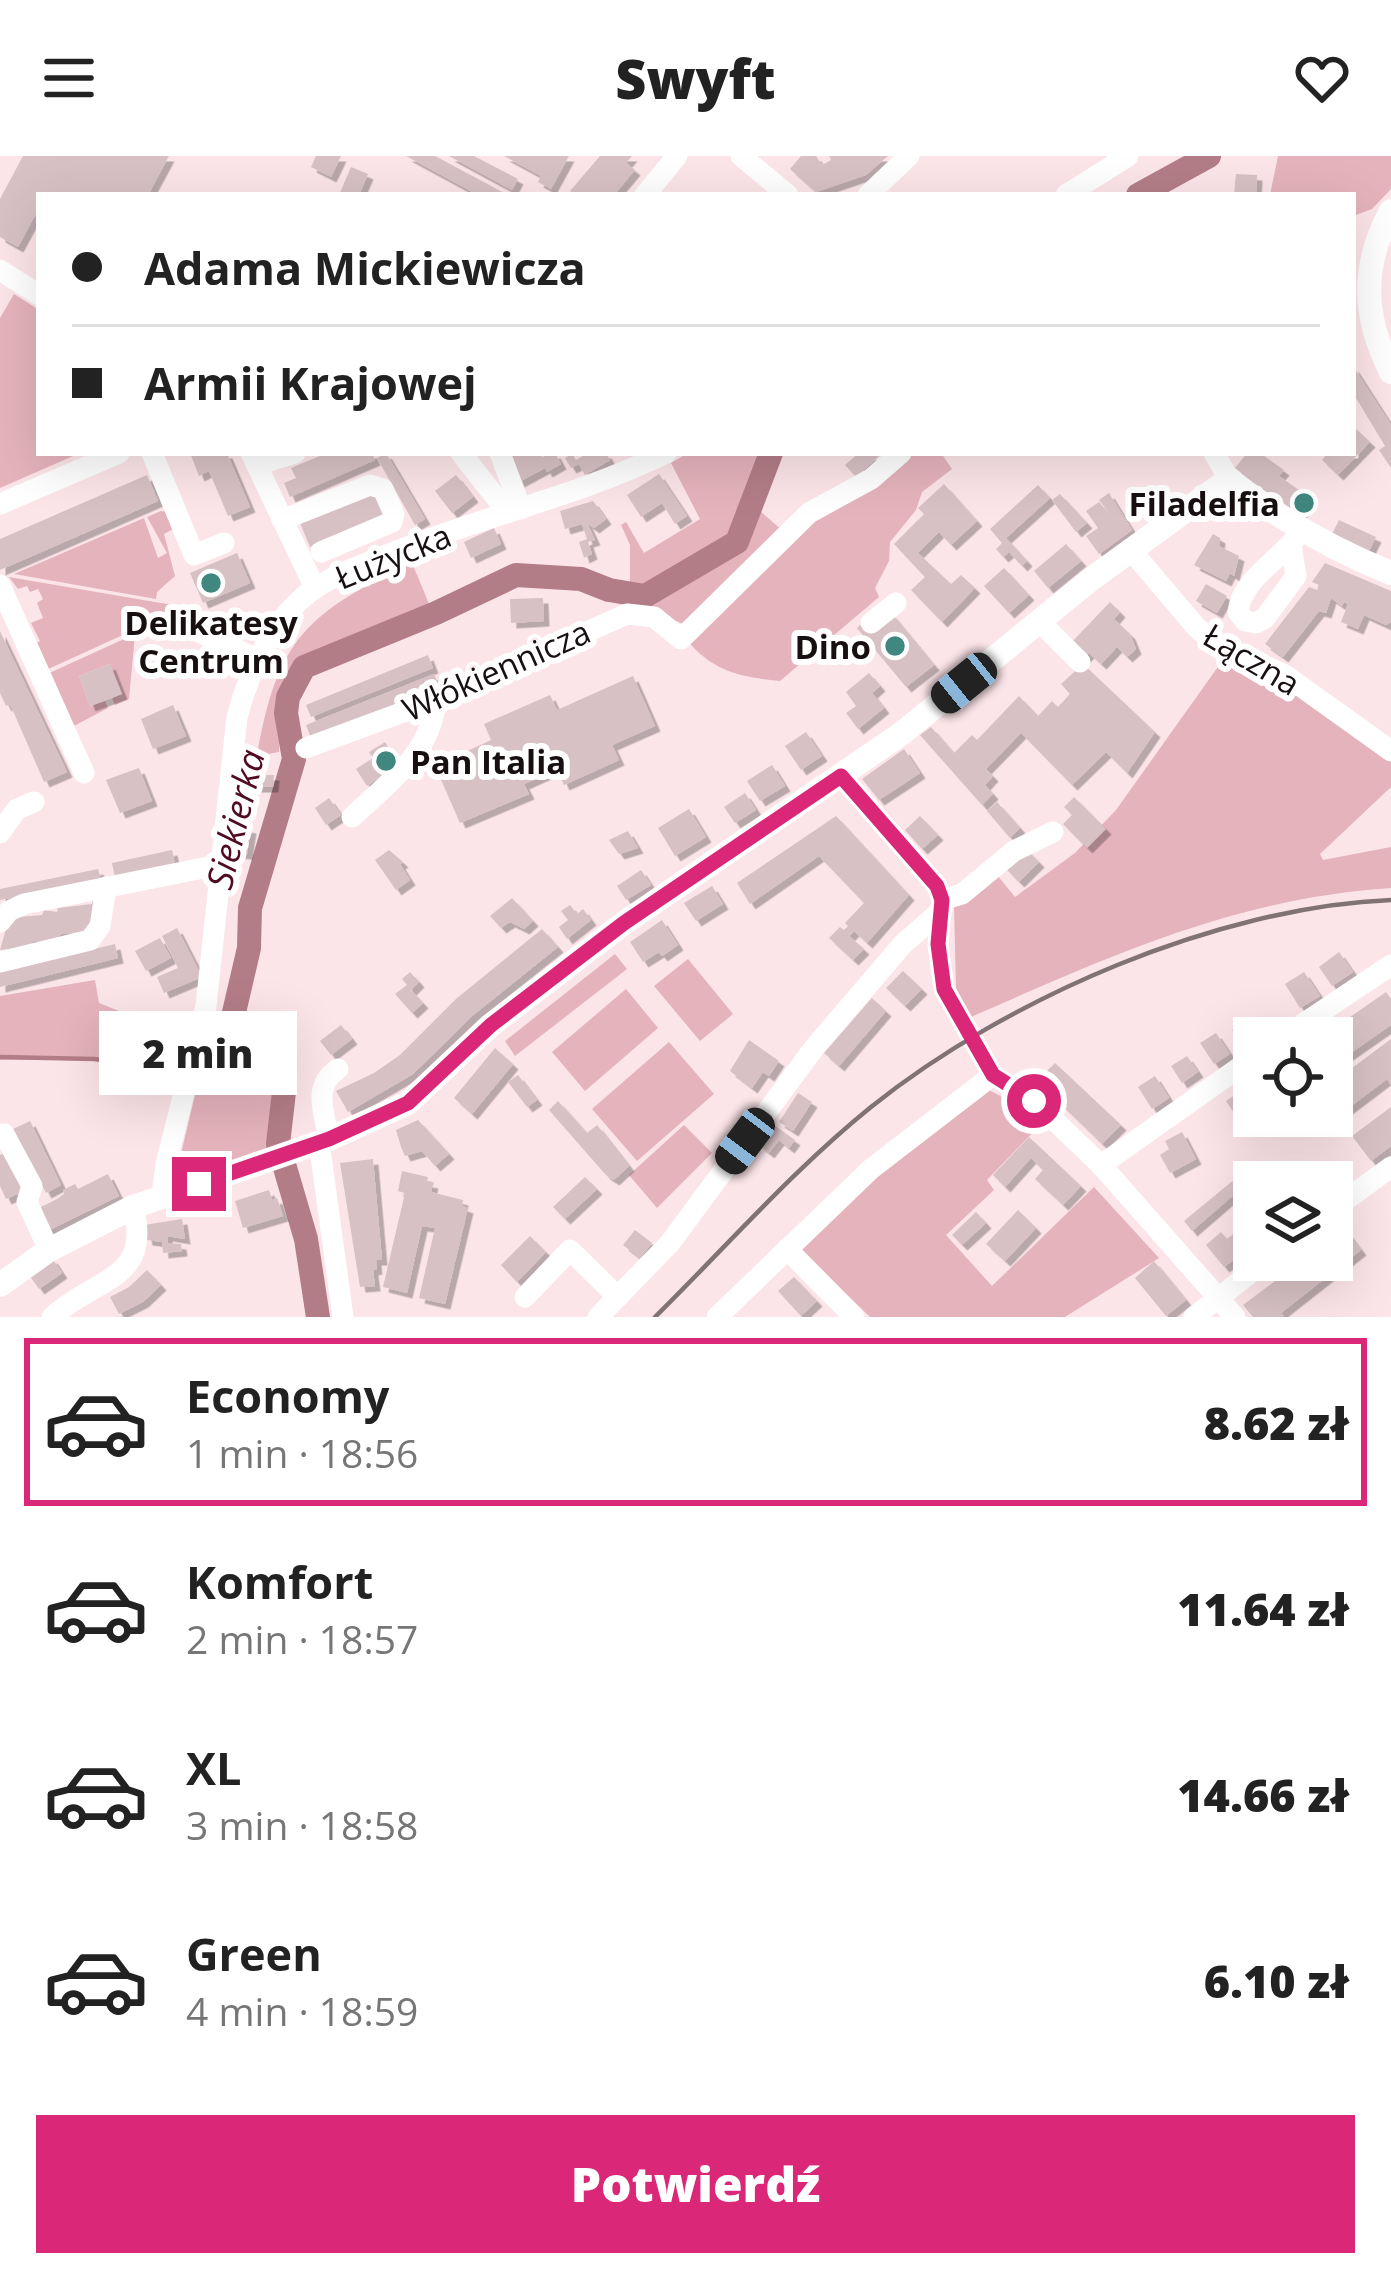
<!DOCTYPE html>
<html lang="pl">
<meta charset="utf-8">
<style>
body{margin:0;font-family:"Open Sans",sans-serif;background:#f2f2f2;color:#222;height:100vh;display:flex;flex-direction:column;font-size:45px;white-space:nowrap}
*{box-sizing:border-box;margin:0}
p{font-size:39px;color:#767676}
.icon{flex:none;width:66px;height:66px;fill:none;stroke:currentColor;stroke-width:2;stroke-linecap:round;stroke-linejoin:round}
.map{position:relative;height:1161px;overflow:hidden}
.details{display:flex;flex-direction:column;background:#fff;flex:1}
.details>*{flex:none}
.guide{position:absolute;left:36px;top:36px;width:1320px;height:264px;border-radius:0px;box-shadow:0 12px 48px #0002;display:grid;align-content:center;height:264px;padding:0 36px;background:#fff}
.buttons{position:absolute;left:1233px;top:861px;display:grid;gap:24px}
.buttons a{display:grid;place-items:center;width:120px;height:120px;border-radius:0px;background:#fff;box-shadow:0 12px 48px #0002;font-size:60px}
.end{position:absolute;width:54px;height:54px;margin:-27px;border:15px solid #db2777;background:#fff;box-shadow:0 0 0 6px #fff}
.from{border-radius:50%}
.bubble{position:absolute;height:84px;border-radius:0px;background:#fff;box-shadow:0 12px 48px #0002;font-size:39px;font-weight:800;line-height:84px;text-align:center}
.car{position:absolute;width:36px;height:72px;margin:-36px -18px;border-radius:15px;box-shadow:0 0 9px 3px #0007;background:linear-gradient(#222 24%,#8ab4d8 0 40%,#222 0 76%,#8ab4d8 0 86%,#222 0)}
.guide b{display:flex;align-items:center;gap:42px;height:114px;font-size:45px}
.guide b+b{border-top:3px solid #e0e0e0}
.guide i{width:30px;height:30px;background:#222}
ul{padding:21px 0 0;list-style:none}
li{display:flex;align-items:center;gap:36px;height:168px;margin:0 24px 18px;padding:0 12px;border:6px solid transparent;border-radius:0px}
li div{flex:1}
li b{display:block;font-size:45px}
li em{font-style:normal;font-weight:800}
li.current{border-color:#db2777}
li>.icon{width:108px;height:108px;stroke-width:1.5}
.cta{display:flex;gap:24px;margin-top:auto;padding:24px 36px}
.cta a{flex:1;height:138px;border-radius:0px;background:#db2777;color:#fff;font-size:48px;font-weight:800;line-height:138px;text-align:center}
header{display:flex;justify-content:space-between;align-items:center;height:156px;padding:0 36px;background:#fff;font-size:54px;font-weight:800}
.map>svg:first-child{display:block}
.green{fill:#e5b3bc}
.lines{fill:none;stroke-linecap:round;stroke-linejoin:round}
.stream{stroke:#b37d87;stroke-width:4.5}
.river{stroke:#b37d87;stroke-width:24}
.building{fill:#d7c1c5;filter:url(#shadow)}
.minor{stroke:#fff;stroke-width:21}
.major{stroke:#fff;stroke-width:24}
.rail{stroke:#817275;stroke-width:4.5}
.route{stroke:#db2777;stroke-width:15}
.poi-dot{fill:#40877f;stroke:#fff;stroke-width:4.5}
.labels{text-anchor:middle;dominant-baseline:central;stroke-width:12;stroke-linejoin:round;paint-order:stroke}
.poi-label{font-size:33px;font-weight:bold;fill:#170f10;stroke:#fff;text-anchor:end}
.street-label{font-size:33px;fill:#170f10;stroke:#fff}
.water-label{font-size:36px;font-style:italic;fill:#4e0b21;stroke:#fff}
</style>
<header><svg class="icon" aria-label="menu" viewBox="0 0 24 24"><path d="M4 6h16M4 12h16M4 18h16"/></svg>Swyft<svg class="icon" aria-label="heart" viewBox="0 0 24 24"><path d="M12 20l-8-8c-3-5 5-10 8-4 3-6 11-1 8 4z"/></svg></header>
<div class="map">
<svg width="1391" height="1161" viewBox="0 0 1391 1161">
<defs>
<filter id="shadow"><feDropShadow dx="5.5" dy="5.5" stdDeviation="0" flood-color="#0004"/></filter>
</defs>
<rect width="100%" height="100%" fill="#fce5e9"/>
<g class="green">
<polygon points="1278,0 1391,0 1391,33 1372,53 1353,60 1353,39 1270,39"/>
<polygon points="14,138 39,154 39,297 80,297 0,332 0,162"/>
<polygon points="688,297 764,297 743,365 727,386 662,426 630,433 630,389 621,369 626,366 644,397 700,363 671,307"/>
<path d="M913,297H941L952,313L922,336L916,354L890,386L889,405L875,432L879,441L780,525C741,521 713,516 687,484L790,381Z"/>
<polygon points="161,355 168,356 177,371 164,378 175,420 157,436 156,443 14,418 144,362 158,402 167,397 147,361"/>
<path d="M761,356L783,375L684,468L635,451C686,428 734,407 761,356Z"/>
<path d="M412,407L430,450L299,511C280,539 280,563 279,596L257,600C277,483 307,457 412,407Z"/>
<polygon points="9,421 184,451 44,515 33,489 40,485 31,467 43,462 37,447 43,443 38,433 30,436 27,430 18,433"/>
<polygon points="135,478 129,543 115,549 112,542 121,538 110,508 79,520 90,550 105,545 108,552 72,571 45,519"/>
<path d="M1225,501L1270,518L1391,604V631L1320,698L1323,704L1391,691V732C1237,742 1110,800 971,861L956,832L954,751L997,719L1015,741L1075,697L1116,654Z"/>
<polygon points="615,798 627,813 515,900 505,885"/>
<polygon points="688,803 733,858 700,885 654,830"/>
<polygon points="95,824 99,847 185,881 177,914 94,903 0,904 0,840"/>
<polygon points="626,833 658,872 585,935 552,896"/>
<polygon points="669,886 714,938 637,1005 592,953"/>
<polygon points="246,901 272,937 268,994 198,1018 182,1014 179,1006 201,914"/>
<polygon points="987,933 1006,943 1039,970 987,1024 994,1034 946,1079 992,1130 1094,1031 1159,1102 1065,1161 870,1161 798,1091 867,1025"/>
<polygon points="684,969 712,997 657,1052 629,1019"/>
</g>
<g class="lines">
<g class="stream">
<polyline points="0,901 94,903 177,914"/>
<polyline points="201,909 209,907 232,865"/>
</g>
<g class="river">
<polyline points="1138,39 1209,0"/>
<polyline points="318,1161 306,1083 278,988 284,936 232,865 249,792 250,752 294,603 286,557 288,541 304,511 436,457 516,419 581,423 609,434 645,440 737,386 771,297"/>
</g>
</g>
<g class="building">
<polygon points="23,0 169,0 148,39 39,39 39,52 18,91 0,81 0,43"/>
<polygon points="316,0 341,0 331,21 311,11"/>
<polygon points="406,0 435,0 508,39 478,39"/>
<polygon points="449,0 474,0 518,23 512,34"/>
<polygon points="504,0 569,0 551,33 538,26 541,20"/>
<polygon points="600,0 632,0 626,7 635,14 614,39 575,39 570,35"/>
<polygon points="801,0 816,0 822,9 831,4 829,0 888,0 866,19 816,36 790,13"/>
<polygon points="351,11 368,18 359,39 339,39"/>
<polygon points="1236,18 1257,19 1256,39 1234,39"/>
<polygon points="1353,210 1391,269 1391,312 1379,294 1385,290 1353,237"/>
<polygon points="1353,270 1370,286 1338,319 1322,304 1328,297 1353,297"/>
<polygon points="190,297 227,297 250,351 228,360 209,315 199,320"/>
<polygon points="327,297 372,297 375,304 290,341 284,327 296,322 291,312"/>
<polygon points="386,297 425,363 415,369 377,302"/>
<polygon points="517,297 540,297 542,301 555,297 561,308 547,316 545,312 519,326 509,302"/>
<polygon points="588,297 606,297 610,304 585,319 579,308 571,312 565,302 572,298 576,304"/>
<polygon points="859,297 879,300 856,321 845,309"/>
<polygon points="1247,297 1260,297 1284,314 1279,320 1312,343 1299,360 1235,312"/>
<polygon points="659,318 687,360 675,368 662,347 641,361 627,339"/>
<polygon points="147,319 158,345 0,414 0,383"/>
<polygon points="456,319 473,341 452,357 435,335"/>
<polygon points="944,328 977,365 951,389 939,376 918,397 951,428 961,419 975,432 942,466 911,434 925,421 894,388 924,358 918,352"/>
<polygon points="1038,329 1050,342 1006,382 1027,405 1022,410 1009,396 1003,401 996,393 1002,387 990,373"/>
<polygon points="377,336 387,359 310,391 300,367"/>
<polygon points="1109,337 1132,374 1099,398 1086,380 1098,372 1086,355 1099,346 1112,361 1099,344"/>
<polygon points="1060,338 1087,367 1076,376 1052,344"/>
<polygon points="593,345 606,363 594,372 587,367 595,384 588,386 592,398 584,402 579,386 587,383 582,368 565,373 560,355"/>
<polygon points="1339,364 1376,381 1368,397 1331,380"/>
<polygon points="494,372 501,388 471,402 464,386"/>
<polygon points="1213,378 1220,382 1219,390 1239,400 1234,420 1230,417 1226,425 1194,409"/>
<polygon points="1066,388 1081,405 1048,432 1034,415"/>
<polygon points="237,397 250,427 203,447 190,417"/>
<polygon points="1325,407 1391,435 1391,466 1386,469 1364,459 1358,473 1341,466 1348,448 1344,446 1342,450 1331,442 1326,457 1319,455 1283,501 1265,488 1309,431 1317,434 1319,429 1312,426"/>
<polygon points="1004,412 1029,439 1009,457 984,430"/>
<polygon points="1206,428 1227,440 1217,457 1196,445"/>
<polygon points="543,442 544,465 511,467 510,443"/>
<polygon points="1110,446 1120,456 1114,463 1130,478 1136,493 1127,501 1117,491 1101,508 1089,497 1084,502 1070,488"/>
<polygon points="891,457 934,509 906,531 857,472 868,462"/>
<polygon points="0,475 67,616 44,626 10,548 6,550 0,537"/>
<polygon points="428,499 433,512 311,561 306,549"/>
<polygon points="110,508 122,538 90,550 79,520"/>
<polygon points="1083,508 1155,576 1127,617 1106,596 1072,629 1021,577 986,613 993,620 985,629 993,638 982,649 920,579 931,571 954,597 972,579 977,584 1019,540 1038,560 1052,545 1058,551 1070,538 1061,528"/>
<polygon points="869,517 880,530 872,537 884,552 858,573 846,557 856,550 846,536"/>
<polygon points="434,518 439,530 311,582 306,569"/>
<polygon points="633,520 655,570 612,589 619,604 564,629 557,613 524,628 529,638 460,667 435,610 491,584 484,568 550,539 557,554"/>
<polygon points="173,549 186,580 153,593 141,563"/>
<polygon points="806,576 822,600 801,614 785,590"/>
<polygon points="385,586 399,608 367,630 356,613 373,602 369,596"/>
<polygon points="904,593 920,617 879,644 862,623"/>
<polygon points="772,609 785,630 760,645 747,625"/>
<polygon points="139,612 152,645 120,657 106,624"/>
<polygon points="241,619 274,619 273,631 241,631"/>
<polygon points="745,637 756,654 735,667 724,651"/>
<polygon points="1074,641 1106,673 1087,692 1063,668 1072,659 1064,651"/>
<polygon points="329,642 341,659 326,669 315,652"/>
<polygon points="997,646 1020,672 1010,682 987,655"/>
<polygon points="689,653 706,681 675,700 658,672"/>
<polygon points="836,660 909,739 867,787 854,775 849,780 864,793 853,804 829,782 840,771 844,774 848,770 845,767 864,747 819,700 750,748 737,727"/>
<polygon points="920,660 938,679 922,693 905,674"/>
<polygon points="234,670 251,672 247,698 231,697"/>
<polygon points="628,675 638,692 619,698 609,684"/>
<polygon points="1026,693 1039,706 1019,726 1006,713"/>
<polygon points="172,694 175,708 115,721 112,707"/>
<polygon points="389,694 403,706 400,708 410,724 396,734 375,704"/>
<polygon points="98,713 101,724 0,744 0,733"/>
<polygon points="641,714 651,729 626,744 617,730"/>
<polygon points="712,730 723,748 696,765 684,747"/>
<polygon points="512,742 533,765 524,773 510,766 501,772 490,760"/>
<polygon points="93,744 99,746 88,778 62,778 48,786 34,785 26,791 0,794 9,762 42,759 44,754 57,756 58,752 92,748"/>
<polygon points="570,749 577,758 583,753 591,764 567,783 559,771 568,764 561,755"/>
<polygon points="662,764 678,789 662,800 659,796 643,806 630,786"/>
<polygon points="177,772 202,821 164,837 157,821 178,812 162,780"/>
<polygon points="542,773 558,791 472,860 413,918 348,956 336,935 374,917 400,899 456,843"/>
<polygon points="160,782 171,802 146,815 135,795"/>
<polygon points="115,788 118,802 0,831 0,816"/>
<polygon points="1339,796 1353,816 1332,830 1319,811"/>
<polygon points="903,815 922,833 905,850 886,832"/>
<polygon points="410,816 419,826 411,834 423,847 412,857 395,838 407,829 402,823"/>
<polygon points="1304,816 1320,840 1300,852 1285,828"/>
<polygon points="1386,836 1391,843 1391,869 1332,910 1332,882 1320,882"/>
<polygon points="872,842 886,855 839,910 824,897"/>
<polygon points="1248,863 1259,880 1243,890 1232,874"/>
<polygon points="341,869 352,883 331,899 320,885"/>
<polygon points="1216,877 1230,898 1214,908 1200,887"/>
<polygon points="1391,883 1391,929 1387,923 1338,960 1332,952 1332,927"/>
<polygon points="749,884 779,905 769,920 763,916 752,932 730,915"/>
<polygon points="495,892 513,908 472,958 454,942"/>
<polygon points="1187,900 1198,916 1182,927 1171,910"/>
<polygon points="1055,907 1121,969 1102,988 1037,925"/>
<polygon points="518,919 537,944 527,951 508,926"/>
<polygon points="1155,920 1169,942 1152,953 1138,931"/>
<polygon points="1254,926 1254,960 1268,960 1246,975 1226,945"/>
<polygon points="798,937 812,946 793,975 779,966"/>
<polygon points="558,945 587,977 597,969 629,1010 614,1024 606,1019 549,954"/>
<polygon points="1391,951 1391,990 1371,1005 1352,980"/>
<polygon points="418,964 449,998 435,1010 422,995 405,1000 401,991 396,974"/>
<polygon points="30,965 61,1029 46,1037 13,973"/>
<polygon points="774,969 795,984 789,992 779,984 769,997 759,989"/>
<polygon points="1182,976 1196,1003 1170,1017 1160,999 1169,993 1165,985"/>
<polygon points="1029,981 1081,1030 1063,1049 1035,1023 1043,1014 1031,1002 1005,1031 993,1019"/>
<polygon points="7,996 24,1035 6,1043 0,1030 0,999"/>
<polygon points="373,1003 382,1104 376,1104 377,1113 373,1114 375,1130 360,1131 340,1007"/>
<polygon points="402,1015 428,1021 427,1026 433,1027 431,1036 463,1044 462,1050 468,1052 445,1148 419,1142 435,1072 422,1070 407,1137 383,1131 405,1037 398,1035"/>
<polygon points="108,1018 119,1040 43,1077 33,1055 57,1043 64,1038 63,1034 75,1028 78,1033"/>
<polygon points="585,1021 597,1033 565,1063 553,1051"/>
<polygon points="1236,1022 1244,1030 1192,1075 1184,1065"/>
<polygon points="269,1034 272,1044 277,1042 283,1060 243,1072 235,1045"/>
<polygon points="1018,1054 1036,1072 1005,1105 986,1088"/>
<polygon points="976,1056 986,1067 962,1089 952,1079"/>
<polygon points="182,1063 185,1083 167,1080 168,1087 181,1088 182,1095 163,1097 162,1086 147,1084 144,1069"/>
<polygon points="1246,1068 1254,1079 1254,1089 1224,1111 1206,1089 1221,1076 1227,1083"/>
<polygon points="1344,1072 1361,1094 1281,1157 1284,1161 1253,1161 1243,1149 1303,1104 1332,1104 1332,1082"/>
<polygon points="635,1074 652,1087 640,1102 623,1089"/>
<polygon points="530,1080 546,1096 517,1126 501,1109"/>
<polygon points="52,1102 62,1117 39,1133 29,1119"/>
<polygon points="1154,1105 1186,1144 1166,1160 1135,1122"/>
<polygon points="147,1114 161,1129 143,1146 119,1158 110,1141 129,1131"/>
<polygon points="794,1121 817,1145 801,1160 778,1135"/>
</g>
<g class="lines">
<g class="minor">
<polyline points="741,0 788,39"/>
<polyline points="645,39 677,0"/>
<polyline points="868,39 909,0"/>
<polyline points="1066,39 1128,0"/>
<polyline points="0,114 39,139"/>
<polyline points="152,297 194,399 224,387"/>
<polyline points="251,297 315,432"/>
<polyline points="461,297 508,357"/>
<polyline points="500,297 521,353"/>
<polyline points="1214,297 1229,323"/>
<polyline points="266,306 295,297"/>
<polyline points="0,348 119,297"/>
<polyline points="282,364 370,329 383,333 394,358 392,366 321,396"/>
<path d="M1291,390L1296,420L1265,462L1256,467L1245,465L1238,456C1242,421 1284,402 1301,375"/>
<polyline points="1130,393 1197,472 1218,489 1285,519 1391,595"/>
<polyline points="0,429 84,617"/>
<polyline points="1039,465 1080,506"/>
<polyline points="871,467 896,447"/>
<polyline points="182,468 257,503"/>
<polyline points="306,592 436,544 627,458 654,461 681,483 809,357 871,323 901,297"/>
<polyline points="841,620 937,730 942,744 938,788 944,833 993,919 1034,945 1101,1009 1235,1161"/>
<path d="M352,661C389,626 431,598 436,544"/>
<polyline points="0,677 17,653 34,646"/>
<polyline points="942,744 962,738 1014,695 1053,676"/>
<polyline points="0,766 9,755 24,748 218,709"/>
<polyline points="0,806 90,784 100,770 106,731"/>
<polyline points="1282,882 1391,809"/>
<polyline points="0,978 4,978 32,1030 27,1046 49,1094"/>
<path d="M329,983C324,956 312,930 338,913"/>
<polyline points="319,986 343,1161"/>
<polyline points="1101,1009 1254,901"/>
<path d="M162,1039L166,1008L206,850L237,561C250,513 271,465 311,435C333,419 362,409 387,399C479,361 576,341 666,297"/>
<polyline points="1332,1054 1391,1011"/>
<polyline points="787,1093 854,1161"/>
<polyline points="525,1141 570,1094 618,1141"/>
<path d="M52,1161C95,1121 153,1125 133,1051"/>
<polyline points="598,1161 670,1087 814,892 903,788 942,754"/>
<polyline points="717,1161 871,1013 993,919"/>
<polyline points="1194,1161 1267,1104"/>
</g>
<g class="major">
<path d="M1391,55C1361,110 1363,161 1391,216"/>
<path d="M0,1129L49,1094L133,1051L329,983L408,947L491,869L624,767L901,578L1090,424L1229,323C1279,363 1331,393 1391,417"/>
</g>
<path class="rail" d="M655,1161C726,1091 794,1013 871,951C1007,842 1217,751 1391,744"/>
</g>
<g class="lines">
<polyline class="route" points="199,1028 329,983 408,947 491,869 624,767 841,620 937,730 942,744 938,788 944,833 993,919 1034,945"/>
</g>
<g class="poi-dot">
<circle cx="1304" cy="347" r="12"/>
<circle cx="211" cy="427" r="12"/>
<circle cx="895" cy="490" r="12"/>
<circle cx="386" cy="605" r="12"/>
</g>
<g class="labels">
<g class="poi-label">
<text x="1280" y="347">Filadelfia</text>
<text x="211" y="466" text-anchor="middle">Delikatesy<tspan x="211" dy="38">Centrum</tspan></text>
<text x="871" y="490">Dino</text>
<text x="410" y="605" text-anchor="start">Pan Italia</text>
</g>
<g class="street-label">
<text transform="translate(393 400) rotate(-22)">Łużycka</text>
<text transform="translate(1252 503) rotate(31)">Łączna</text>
<text transform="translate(496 514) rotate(-24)">Włókiennicza</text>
</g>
<g class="water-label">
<text transform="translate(235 663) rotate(-76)">Siekierka</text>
</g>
</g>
</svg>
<div class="buttons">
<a><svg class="icon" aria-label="locate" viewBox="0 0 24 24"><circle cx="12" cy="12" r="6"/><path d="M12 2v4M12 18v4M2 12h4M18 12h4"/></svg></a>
<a><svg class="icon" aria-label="layers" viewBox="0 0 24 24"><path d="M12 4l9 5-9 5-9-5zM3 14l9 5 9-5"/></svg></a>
</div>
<i class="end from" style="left:1034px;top:945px"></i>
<i class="end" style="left:199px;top:1028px"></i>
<div class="bubble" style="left:99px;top:855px;width:198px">2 min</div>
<i class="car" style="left:964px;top:527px;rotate:231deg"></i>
<i class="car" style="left:745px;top:985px;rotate:217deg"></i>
<div class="guide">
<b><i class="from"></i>Adama Mickiewicza</b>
<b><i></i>Armii Krajowej</b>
</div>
</div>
<section class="details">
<ul>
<li class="current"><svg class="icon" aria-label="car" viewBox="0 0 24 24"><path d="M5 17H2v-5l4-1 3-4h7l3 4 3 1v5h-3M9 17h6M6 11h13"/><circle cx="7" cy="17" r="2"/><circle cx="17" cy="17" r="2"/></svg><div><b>Economy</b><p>1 min · 18:56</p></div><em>8.62 zł</em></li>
<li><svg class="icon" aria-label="car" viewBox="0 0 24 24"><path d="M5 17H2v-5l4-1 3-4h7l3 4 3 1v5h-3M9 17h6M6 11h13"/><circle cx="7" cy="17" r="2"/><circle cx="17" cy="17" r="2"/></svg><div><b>Komfort</b><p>2 min · 18:57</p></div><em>11.64 zł</em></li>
<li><svg class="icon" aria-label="car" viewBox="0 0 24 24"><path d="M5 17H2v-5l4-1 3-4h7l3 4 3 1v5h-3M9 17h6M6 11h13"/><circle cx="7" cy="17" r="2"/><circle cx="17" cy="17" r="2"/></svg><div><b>XL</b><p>3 min · 18:58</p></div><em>14.66 zł</em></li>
<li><svg class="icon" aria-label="car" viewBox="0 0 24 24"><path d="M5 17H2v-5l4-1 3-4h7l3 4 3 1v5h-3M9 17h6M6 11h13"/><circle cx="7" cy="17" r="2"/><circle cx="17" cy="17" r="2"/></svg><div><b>Green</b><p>4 min · 18:59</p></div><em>6.10 zł</em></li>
</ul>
<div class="cta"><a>Potwierdź</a></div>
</section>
